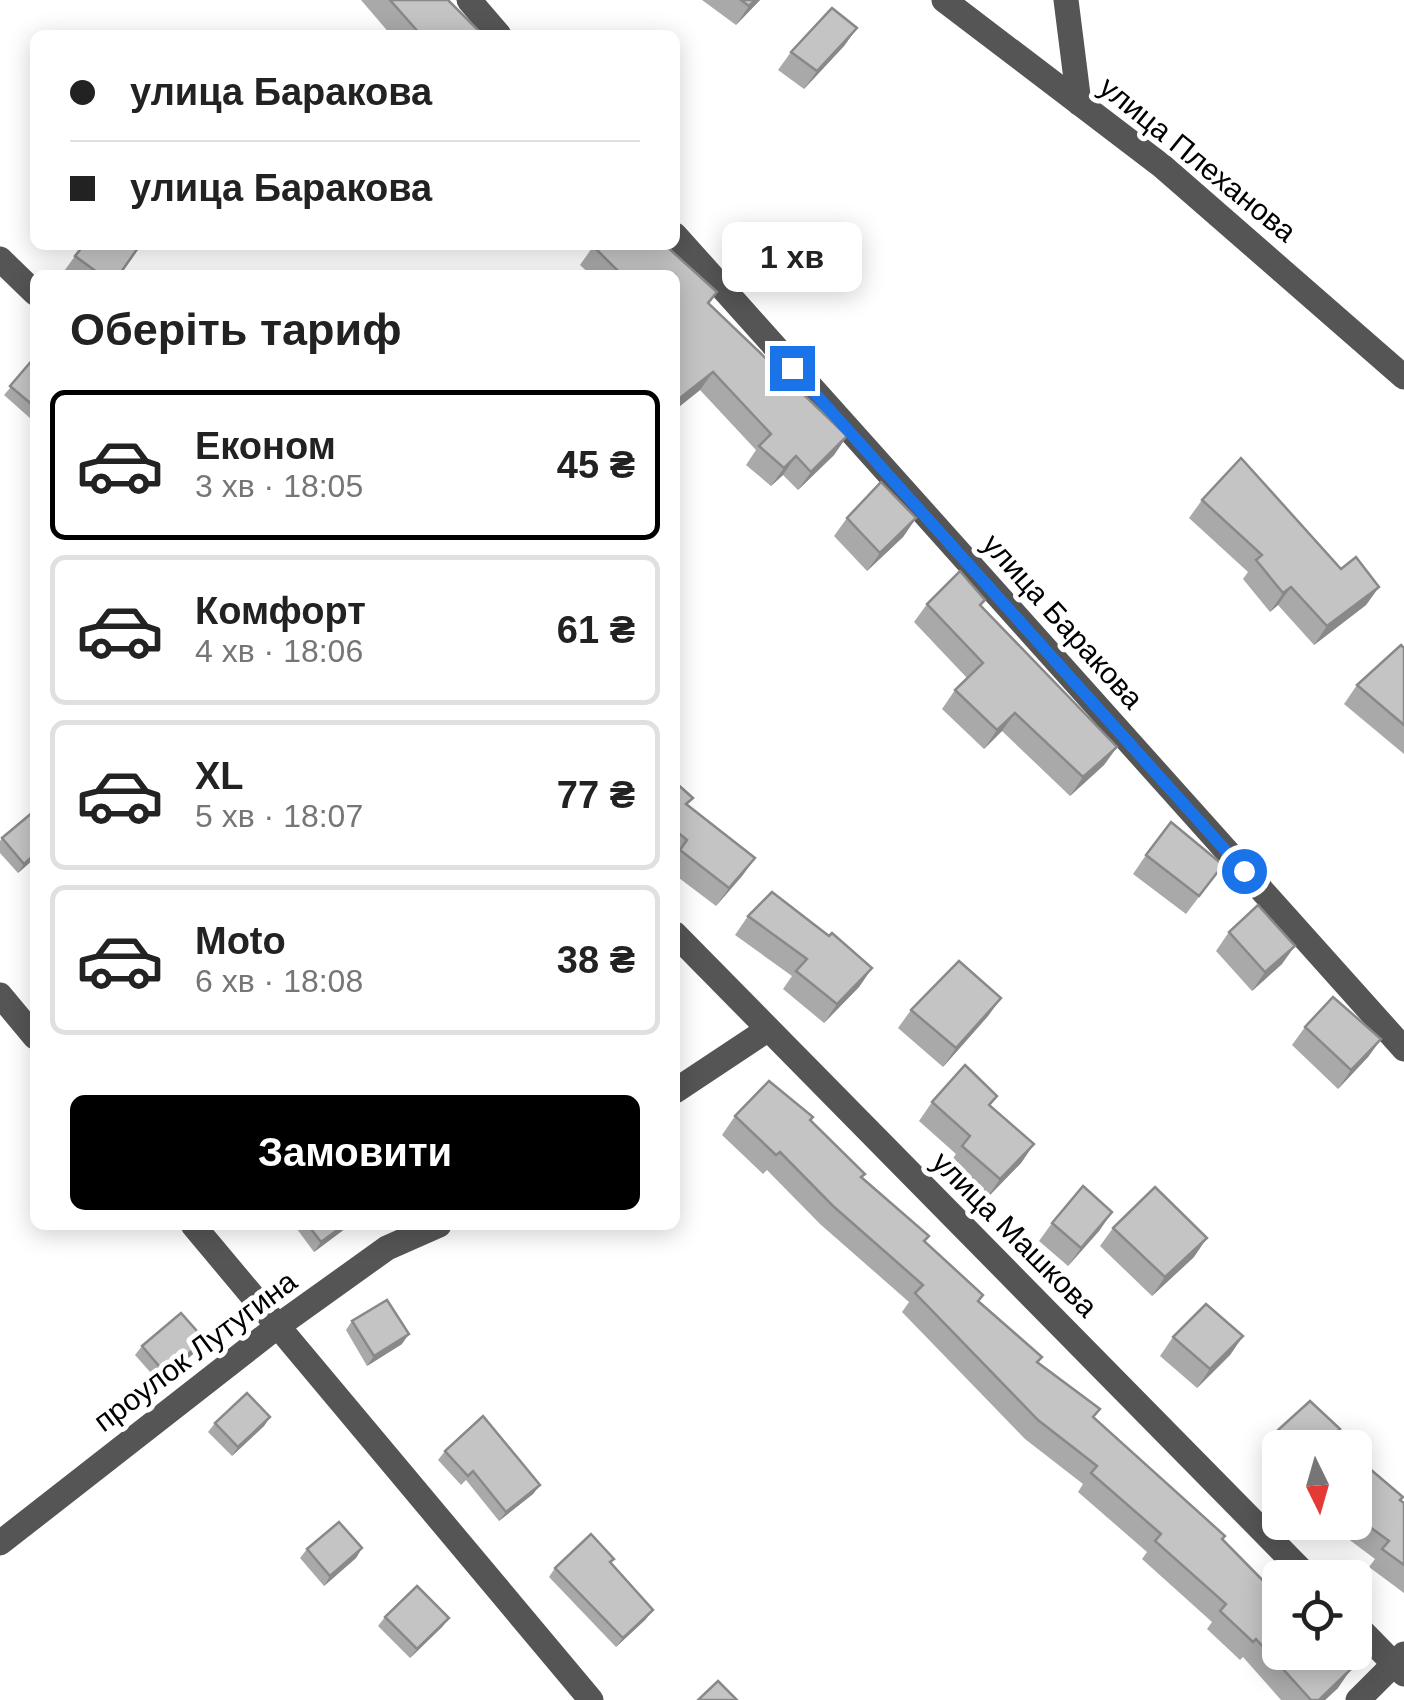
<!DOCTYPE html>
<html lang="uk">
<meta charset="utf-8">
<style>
body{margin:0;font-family:Helvetica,sans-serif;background:#f6f6f6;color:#222;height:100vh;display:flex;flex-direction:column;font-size:38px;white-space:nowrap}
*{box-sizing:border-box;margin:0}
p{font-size:32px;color:#767676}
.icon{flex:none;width:55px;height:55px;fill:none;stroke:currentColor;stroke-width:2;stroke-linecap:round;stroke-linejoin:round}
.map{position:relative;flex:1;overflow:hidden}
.details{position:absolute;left:30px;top:270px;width:650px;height:960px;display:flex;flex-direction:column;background:#fff;border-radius:15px;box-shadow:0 5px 25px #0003}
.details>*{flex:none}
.guide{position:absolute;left:30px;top:30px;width:650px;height:220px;border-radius:15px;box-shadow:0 5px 25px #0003;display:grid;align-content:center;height:220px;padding:0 40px;background:#fff}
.needle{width:65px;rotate:175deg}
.buttons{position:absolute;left:1262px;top:1430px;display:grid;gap:20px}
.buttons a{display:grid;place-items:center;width:110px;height:110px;border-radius:15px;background:#fff;box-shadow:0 5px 25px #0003;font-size:50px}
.end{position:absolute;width:45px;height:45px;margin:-22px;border:12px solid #1a73e8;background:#fff;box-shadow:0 0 0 5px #fff}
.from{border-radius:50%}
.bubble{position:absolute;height:70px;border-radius:15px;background:#fff;box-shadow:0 5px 25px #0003;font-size:32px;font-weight:600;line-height:70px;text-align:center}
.guide b{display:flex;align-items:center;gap:35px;height:95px;font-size:38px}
.guide b+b{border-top:2px solid #e0e0e0}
.guide i{width:25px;height:25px;background:#222}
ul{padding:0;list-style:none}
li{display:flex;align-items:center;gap:30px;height:150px;margin:0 20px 15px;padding:0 20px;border:5px solid #e0e0e0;border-radius:15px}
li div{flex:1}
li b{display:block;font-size:38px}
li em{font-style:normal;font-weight:600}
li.current{border-color:#000}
li>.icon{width:90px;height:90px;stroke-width:1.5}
h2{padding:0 40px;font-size:45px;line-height:120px}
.primary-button{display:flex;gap:20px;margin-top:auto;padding:20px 40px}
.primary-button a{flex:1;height:115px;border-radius:15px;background:#000;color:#fff;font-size:40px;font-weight:600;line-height:115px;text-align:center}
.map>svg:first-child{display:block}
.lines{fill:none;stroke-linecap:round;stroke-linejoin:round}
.minor{stroke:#555;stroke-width:25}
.wall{fill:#a9a9a9}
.shaded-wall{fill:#898989}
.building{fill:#c4c4c4;stroke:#898989;stroke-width:2.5}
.route{stroke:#1a73e8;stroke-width:12}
.labels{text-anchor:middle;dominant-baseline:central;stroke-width:10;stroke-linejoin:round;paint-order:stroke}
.street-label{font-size:30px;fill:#000;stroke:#fff}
</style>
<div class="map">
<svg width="1404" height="1700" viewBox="0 0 1404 1700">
<rect width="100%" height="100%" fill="#fff"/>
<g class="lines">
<g class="minor">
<polyline points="469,0 499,35"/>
<polyline points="944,0 1162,166 1404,377"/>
<polyline points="1066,0 1079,103"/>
<polyline points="675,235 1404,1049"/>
<polyline points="0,259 35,293"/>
<polyline points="675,934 1309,1578"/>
<polyline points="0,995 35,1037"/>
<polyline points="675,1091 767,1030"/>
<polyline points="193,1225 591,1700"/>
<polyline points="0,1543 278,1326 387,1248 439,1225"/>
<polyline points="1355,1624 1404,1674"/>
<polyline points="1358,1700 1404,1654"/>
</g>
</g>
<g class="wall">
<polygon points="361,0 448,0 475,35 391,35"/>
<polygon points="702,0 760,0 736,25"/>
<polygon points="857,28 844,46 804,89 778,70 791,52"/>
<polygon points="594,245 665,245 717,292 709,304 847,436 834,455 798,490 783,475 771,486 746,465 756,450 700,390 675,410 675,275 591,275 580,265"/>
<polygon points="75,256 119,275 62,274"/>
<polygon points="35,359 35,414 31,419 4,395"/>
<polygon points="1202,500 1341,569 1379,587 1366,605 1314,645 1278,605 1270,612 1243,579 1248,572 1189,518"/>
<polygon points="847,518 916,518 903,537 867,571 834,536"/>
<polygon points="927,604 980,606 1117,747 1104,765 1070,796 1002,731 984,749 942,709 955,690 967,678 914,622"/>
<polygon points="1404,648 1404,754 1344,704 1357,685"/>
<polygon points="675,782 688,806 755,858 742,876 716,906 675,875"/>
<polygon points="2,838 35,858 18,873 0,853 0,841"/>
<polygon points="1146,855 1223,865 1186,914 1133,874"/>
<polygon points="748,916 872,968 859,987 824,1023 783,989 792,976 735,935"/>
<polygon points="1229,932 1282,964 1252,991 1216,951"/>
<polygon points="1001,998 988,1016 943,1067 898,1028 911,1010"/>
<polygon points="1305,1027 1381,1039 1368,1057 1338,1089 1292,1045"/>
<polygon points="997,1096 990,1106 1034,1144 1021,1163 987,1198 949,1164 956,1154 919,1121 932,1102"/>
<polygon points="735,1116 810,1121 862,1177 929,1236 925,1242 983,1295 978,1302 1038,1363 1222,1540 1338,1688 1325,1700 1281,1700 1243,1657 1240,1660 1207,1629 1212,1622 1142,1559 1147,1552 1078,1492 1083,1484 1025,1439 902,1312 909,1302 820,1224 767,1170 763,1174 722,1135"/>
<polygon points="1112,1212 1099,1231 1068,1266 1039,1241 1052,1223"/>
<polygon points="294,1225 350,1225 314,1252"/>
<polygon points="1113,1228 1194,1257 1152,1296 1100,1246"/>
<polygon points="352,1321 402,1344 367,1366 346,1330"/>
<polygon points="1243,1336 1230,1355 1197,1388 1160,1356 1173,1337"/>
<polygon points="142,1346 198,1350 159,1382 135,1355"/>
<polygon points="270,1417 264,1426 232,1456 208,1432 215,1423"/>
<polygon points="1278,1430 1327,1448 1280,1448 1280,1463 1265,1449"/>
<polygon points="445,1451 540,1485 533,1494 499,1521 466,1480 461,1485 438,1460"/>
<polygon points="1355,1487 1401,1501 1404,1503 1404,1593 1369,1567 1375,1559 1327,1523 1355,1522"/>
<polygon points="362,1548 356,1558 324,1586 300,1558 307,1549"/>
<polygon points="555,1568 646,1619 616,1647 549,1577"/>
<polygon points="385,1617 449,1618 442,1627 410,1658 378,1626"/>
</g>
<g class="shaded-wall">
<polygon points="755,0 760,0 736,25 749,6"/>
<polygon points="857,28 844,46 804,89 817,71"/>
<polygon points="713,372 700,390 675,410 675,402"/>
<polygon points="847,436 834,455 798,490 811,472"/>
<polygon points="796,456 783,475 771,486 784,468"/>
<polygon points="916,518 903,537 867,571 880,553"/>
<polygon points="1291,587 1278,605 1270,612 1283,593"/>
<polygon points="1379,587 1366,605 1314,645 1327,626"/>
<polygon points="1015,713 1002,731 984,749 997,730"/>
<polygon points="1117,747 1104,765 1070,796 1083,777"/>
<polygon points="35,854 35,858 18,873 24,864"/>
<polygon points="755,858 742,876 716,906 729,888"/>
<polygon points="1295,946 1282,964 1252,991 1265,972"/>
<polygon points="872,968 859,987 824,1023 837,1004"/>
<polygon points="1001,998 988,1016 943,1067 956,1048"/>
<polygon points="1381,1039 1368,1057 1338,1089 1351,1070"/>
<polygon points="1034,1144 1021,1163 987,1198 1000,1179"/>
<polygon points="1112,1212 1099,1231 1068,1266 1081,1248"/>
<polygon points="344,1225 350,1225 314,1252 321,1242"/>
<polygon points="1207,1238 1194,1257 1152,1296 1165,1277"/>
<polygon points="409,1334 402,1344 367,1366 374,1356"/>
<polygon points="1243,1336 1230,1355 1197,1388 1210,1369"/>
<polygon points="205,1340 198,1350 159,1382 165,1373"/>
<polygon points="270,1417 264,1426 232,1456 238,1447"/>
<polygon points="1340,1429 1327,1448 1318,1448"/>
<polygon points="540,1485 533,1494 499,1521 506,1512"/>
<polygon points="362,1548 356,1558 324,1586 330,1576"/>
<polygon points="653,1610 646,1619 616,1647 623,1638"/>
<polygon points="449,1618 442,1627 410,1658 417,1649"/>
<polygon points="1351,1669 1338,1688 1325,1700 1319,1700"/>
</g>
<g class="building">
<polygon points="390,0 448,0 478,30 473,35 421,35"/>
<polygon points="741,0 755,0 749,6"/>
<polygon points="832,8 857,28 817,71 791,52"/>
<polygon points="84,245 140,245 119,275 101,275 75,256"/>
<polygon points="594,245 665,245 717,292 708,303 847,436 811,472 796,456 784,468 759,446 771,434 713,372 675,402 675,352 678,349 675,346 675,275 622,275 593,246"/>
<polygon points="34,358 35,359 35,407 10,386"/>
<polygon points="1241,458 1341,569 1356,557 1379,587 1327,626 1291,587 1283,593 1256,560 1262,555 1202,500"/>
<polygon points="881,482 916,518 880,553 847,518"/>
<polygon points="960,571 985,600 980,605 1117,747 1083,777 1015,713 997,730 955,690 983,663 927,604"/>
<polygon points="1401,645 1404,648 1404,725 1357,685"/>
<polygon points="675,782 693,798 686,804 755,858 729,888 680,850 687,840 675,830"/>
<polygon points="33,812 35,814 35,854 24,864 2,838"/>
<polygon points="1171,822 1223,865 1199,896 1146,855"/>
<polygon points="772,892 829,936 832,933 872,968 837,1004 796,971 807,959 748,916"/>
<polygon points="1258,905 1295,946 1265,972 1229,932"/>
<polygon points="959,961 1001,998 956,1048 911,1010"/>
<polygon points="1333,997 1381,1039 1351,1070 1305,1027"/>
<polygon points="965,1065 997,1096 989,1105 1034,1144 1000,1179 962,1146 970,1136 932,1102"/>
<polygon points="769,1081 813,1117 810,1120 865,1174 861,1177 929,1236 924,1241 983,1295 978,1301 1042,1357 1037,1362 1100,1409 1093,1417 1225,1536 1222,1539 1280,1598 1280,1652 1334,1652 1351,1669 1319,1700 1311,1700 1256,1639 1253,1642 1220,1611 1226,1604 1155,1541 1161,1534 1091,1473 1097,1466 1038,1420 915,1293 923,1285 833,1206 780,1152 776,1155 735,1116"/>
<polygon points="1083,1186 1112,1212 1081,1248 1052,1223"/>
<polygon points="1155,1187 1207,1238 1165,1277 1113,1228"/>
<polygon points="308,1225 344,1225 321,1242"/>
<polygon points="387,1300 409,1334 374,1356 352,1321"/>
<polygon points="1206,1304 1243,1336 1210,1369 1173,1337"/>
<polygon points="181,1313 205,1340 165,1373 142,1346"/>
<polygon points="247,1393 270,1417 238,1447 215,1423"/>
<polygon points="1310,1401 1340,1429 1318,1448 1296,1448 1278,1430"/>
<polygon points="483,1416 540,1485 506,1512 473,1471 468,1476 445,1451"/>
<polygon points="1370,1469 1403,1497 1400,1500 1404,1503 1404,1565 1382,1549 1389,1541 1355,1516 1355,1487"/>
<polygon points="339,1522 362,1548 330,1576 307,1549"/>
<polygon points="591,1534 614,1559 610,1562 653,1610 623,1638 555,1568"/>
<polygon points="417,1586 449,1618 417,1649 385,1617"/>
<polygon points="718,1681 737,1700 698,1700"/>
</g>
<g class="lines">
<polyline class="route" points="792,368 1244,871"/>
</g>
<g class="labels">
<g class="street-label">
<text transform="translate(1198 159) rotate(39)">улица Плеханова</text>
<text transform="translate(1063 621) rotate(48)">улица Баракова</text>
<text transform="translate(1015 1234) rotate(45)">улица Машкова</text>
<text transform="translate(195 1351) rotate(-37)">проулок Лутугина</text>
</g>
</g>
</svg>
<div class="buttons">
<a><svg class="needle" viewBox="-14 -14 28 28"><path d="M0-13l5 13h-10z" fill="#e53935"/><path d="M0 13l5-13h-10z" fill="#767676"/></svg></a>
<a><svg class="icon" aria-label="locate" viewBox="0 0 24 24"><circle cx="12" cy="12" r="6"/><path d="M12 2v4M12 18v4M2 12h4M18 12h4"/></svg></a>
</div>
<i class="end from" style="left:1244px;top:871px"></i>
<i class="end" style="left:792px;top:368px"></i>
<div class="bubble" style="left:722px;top:222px;width:140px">1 хв</div>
<div class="guide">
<b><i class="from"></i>улица Баракова</b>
<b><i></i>улица Баракова</b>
</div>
<section class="details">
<h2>Оберіть тариф</h2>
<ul>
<li class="current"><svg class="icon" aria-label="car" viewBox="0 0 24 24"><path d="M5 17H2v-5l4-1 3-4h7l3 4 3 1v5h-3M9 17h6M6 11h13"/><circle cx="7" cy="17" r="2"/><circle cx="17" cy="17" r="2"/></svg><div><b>Економ</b><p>3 хв · 18:05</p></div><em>45 ₴</em></li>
<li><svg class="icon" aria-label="car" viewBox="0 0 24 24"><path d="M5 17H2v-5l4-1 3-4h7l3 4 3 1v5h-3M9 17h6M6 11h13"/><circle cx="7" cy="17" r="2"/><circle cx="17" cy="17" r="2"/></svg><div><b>Комфорт</b><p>4 хв · 18:06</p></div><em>61 ₴</em></li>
<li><svg class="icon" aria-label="car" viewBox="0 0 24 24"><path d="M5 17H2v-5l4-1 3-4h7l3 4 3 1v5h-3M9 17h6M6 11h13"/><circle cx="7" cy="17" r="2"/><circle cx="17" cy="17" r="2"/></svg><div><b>XL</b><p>5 хв · 18:07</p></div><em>77 ₴</em></li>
<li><svg class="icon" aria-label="car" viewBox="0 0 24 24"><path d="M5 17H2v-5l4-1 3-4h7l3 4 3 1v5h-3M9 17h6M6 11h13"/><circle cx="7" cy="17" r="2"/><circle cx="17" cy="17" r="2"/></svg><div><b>Moto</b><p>6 хв · 18:08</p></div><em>38 ₴</em></li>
</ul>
<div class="primary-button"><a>Замовити</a></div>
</section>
</div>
